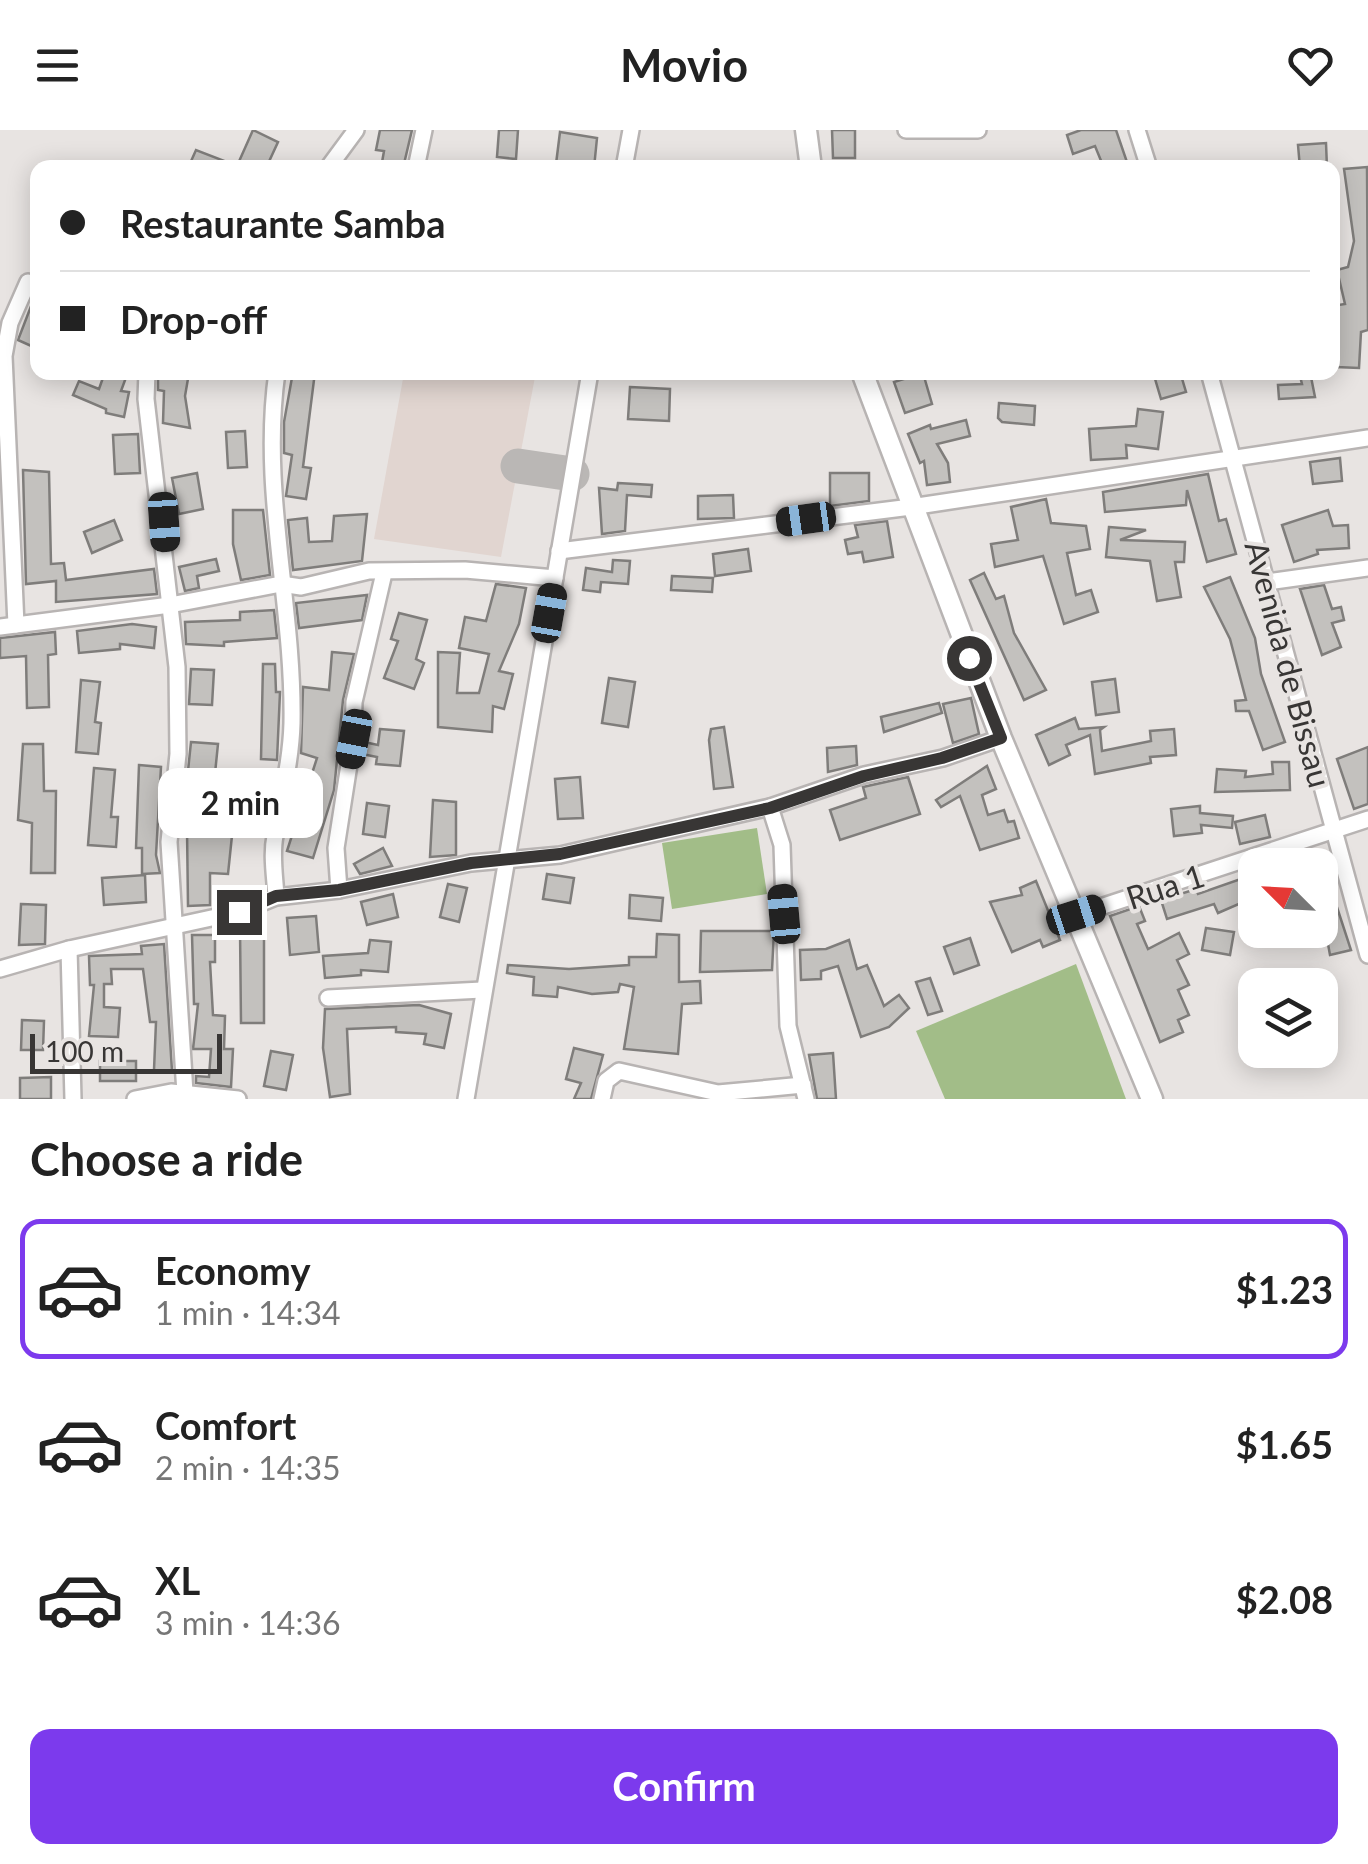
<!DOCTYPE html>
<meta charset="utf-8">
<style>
body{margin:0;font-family:Lato,sans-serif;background:#f2f2f2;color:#222;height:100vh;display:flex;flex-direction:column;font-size:38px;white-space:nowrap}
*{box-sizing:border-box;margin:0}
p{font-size:32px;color:#767676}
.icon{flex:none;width:55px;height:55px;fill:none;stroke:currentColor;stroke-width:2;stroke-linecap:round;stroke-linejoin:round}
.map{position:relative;height:969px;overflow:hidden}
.side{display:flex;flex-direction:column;background:#fff;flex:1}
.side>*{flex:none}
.top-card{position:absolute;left:30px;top:30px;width:1310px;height:220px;border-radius:20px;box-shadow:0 5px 25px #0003;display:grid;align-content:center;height:220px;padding:0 30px;background:#fff}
.needle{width:65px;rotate:294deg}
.tools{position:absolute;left:1238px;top:718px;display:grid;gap:20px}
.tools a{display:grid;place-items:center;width:100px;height:100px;border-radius:20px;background:#fff;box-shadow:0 5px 25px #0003;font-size:50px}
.scale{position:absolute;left:30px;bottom:25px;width:192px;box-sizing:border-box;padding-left:10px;border:5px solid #383635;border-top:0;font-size:28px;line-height:35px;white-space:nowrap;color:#383635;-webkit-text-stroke:8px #e8e4e2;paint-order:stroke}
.end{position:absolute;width:45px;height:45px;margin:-22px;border:12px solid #383635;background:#fff;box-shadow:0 0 0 5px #fff}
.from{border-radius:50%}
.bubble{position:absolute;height:70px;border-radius:20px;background:#fff;box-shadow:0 5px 25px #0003;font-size:32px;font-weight:700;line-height:70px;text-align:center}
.car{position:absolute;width:30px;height:60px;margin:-30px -15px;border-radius:12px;box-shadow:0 0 8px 2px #0007;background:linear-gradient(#222 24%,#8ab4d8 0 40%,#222 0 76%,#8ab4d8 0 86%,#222 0)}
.top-card b{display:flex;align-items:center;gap:35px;height:95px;font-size:38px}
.top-card b+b{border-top:2px solid #e0e0e0}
.top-card i{width:25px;height:25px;background:#222}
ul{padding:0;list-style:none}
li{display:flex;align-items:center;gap:30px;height:140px;margin:0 20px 15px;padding:0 10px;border:5px solid transparent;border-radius:20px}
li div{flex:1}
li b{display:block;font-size:38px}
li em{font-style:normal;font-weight:700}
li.active{border-color:#7c3aed}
li>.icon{width:90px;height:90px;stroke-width:1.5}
h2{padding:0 30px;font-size:45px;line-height:120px}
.primary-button{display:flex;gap:20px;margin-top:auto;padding:20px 30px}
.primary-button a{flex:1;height:115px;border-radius:20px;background:#7c3aed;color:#fff;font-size:40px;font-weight:700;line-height:115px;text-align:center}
header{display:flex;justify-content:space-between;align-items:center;height:130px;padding:0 30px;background:#fff;font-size:45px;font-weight:700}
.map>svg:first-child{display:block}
.built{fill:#e1d5d0}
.green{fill:#a2bd88}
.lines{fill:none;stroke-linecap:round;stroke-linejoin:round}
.taxiway{stroke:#bab7b5;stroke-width:35}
.building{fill:#c3c1be;stroke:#7f7d7b;stroke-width:2.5}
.minor-casing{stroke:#b8b4b3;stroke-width:20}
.major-casing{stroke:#b8b4b3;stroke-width:25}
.minor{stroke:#fff;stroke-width:15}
.major{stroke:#fff;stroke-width:20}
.route{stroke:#383635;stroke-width:12}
.labels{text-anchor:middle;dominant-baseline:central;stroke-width:8;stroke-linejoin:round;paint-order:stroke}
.street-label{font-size:32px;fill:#383635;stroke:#e8e4e2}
</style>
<header><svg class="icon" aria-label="menu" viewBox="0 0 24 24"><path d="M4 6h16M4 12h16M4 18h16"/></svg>Movio<svg class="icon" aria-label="heart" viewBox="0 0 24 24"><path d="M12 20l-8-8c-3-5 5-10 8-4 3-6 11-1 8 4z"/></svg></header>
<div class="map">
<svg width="1368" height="969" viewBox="0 0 1368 969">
<rect width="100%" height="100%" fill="#e8e4e2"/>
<polygon class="built" points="505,242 535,247 501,427 374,409 404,243"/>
<g class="green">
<polygon points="757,698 767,764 672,779 662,713"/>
<polygon points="1076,834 1126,969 945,969 916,901"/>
</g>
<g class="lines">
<polyline class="taxiway" points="518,336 572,344"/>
</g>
<g class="building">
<polygon points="253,0 278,12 266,38 188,38 196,20 237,36"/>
<polygon points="380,0 412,0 403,38 381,38 384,21 376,20"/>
<polygon points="499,0 518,0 516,29 497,27"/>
<polygon points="832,0 855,0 855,28 833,28"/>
<polygon points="1081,0 1116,0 1129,38 1104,38 1095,16 1073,24 1067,5"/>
<polygon points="560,2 597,8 594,38 556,34"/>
<polygon points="1326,13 1327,38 1300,38 1298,15"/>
<polygon points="1367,37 1368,200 1361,202 1359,238 1336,237 1338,210 1333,209 1332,176 1345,174 1337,140 1348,137 1354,111 1344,39"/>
<polygon points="38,158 38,219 18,210"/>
<polygon points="105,242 128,242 121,261 129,262 124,287 106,283 106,279 73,265 79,251 99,259"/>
<polygon points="158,242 189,243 185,266 190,298 163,293 164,261 158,260"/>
<polygon points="293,242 315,242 303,337 311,338 306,369 286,366 292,325 284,323 284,292"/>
<polygon points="1153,242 1180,242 1186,262 1161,269"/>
<polygon points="1299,242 1310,242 1315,267 1279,269 1278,255 1302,254"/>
<polygon points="923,243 932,274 905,283 894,252"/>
<polygon points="630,257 670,259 669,291 628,289"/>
<polygon points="999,273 1035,276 1034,295 1002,292 998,288"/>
<polygon points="1138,279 1163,282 1158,319 1126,315 1127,328 1091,330 1089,299 1136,296"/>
<polygon points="966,290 970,306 937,314 948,333 950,352 927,355 924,331 920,333 908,304 930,295 931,299"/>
<polygon points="245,301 247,337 228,338 226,302"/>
<polygon points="138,304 140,343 115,344 113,305"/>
<polygon points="1340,328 1342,351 1313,354 1310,332"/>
<polygon points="23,340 49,342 51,434 64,433 66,450 154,439 157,464 56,472 56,451 26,454"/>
<polygon points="197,343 203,379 179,384 172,348"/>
<polygon points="830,343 869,343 869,371 830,376"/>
<polygon points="1208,344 1219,391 1226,389 1236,424 1207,432 1187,360 1186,375 1105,382 1103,362"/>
<polygon points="618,353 652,355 651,367 627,365 625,401 602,404 599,358 617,360"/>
<polygon points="733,365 734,388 698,389 698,366"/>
<polygon points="1046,369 1051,393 1086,396 1090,419 1067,423 1076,465 1091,460 1098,482 1064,494 1043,426 995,437 991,414 1018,410 1011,377"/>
<polygon points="233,380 263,380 270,445 241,450 233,414"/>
<polygon points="1328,380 1333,396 1348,395 1349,418 1317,420 1318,424 1294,432 1282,395"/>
<polygon points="367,384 362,431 293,440 288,390 307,388 309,412 332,411 334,386"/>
<polygon points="114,390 122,410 92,423 84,402"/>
<polygon points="887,391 893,427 864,432 862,422 848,424 845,410 858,407 855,395"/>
<polygon points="1109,397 1146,400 1120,410 1185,412 1184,432 1175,432 1181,467 1157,471 1150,431 1106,427"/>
<polygon points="748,419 751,441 715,446 713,424"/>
<polygon points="216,429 219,441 197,446 199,458 185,461 179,437"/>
<polygon points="613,430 630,431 628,454 601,452 600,462 583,460 586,438 612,442"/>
<polygon points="984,443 996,469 1004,466 1014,503 1046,560 1024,570 970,450"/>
<polygon points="672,446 713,448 712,462 671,460"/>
<polygon points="1230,447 1255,508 1261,544 1285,612 1263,620 1249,581 1236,581 1235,571 1246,570 1230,509 1204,457"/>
<polygon points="496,454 526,458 519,494 499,541 513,544 504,579 493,576 492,602 438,597 438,522 460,523 457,563 479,563 489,524 459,518 465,487 486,491"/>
<polygon points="1324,455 1332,479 1341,477 1344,490 1332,493 1341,517 1322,525 1300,459"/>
<polygon points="367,465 362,490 299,498 296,473"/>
<polygon points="274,480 277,508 224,512 224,516 186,514 185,492 240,490 240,482"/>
<polygon points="399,483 427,490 416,529 424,533 414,559 384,548 398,511 391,509"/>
<polygon points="132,494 156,497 154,518 120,514 120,519 79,523 77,501"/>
<polygon points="55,502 56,524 48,525 49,577 27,578 26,526 0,528 0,508"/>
<polygon points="332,522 354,524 343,570 334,660 313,728 287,721 317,628 301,623 303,557 329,560"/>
<polygon points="263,534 275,534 276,562 280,562 277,630 261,629"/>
<polygon points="191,539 214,540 212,575 189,574"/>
<polygon points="609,548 635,552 628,597 602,593"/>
<polygon points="1115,549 1119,582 1096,585 1092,552"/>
<polygon points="81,550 100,552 95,592 101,593 98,624 76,622"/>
<polygon points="971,568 979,604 953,613 943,574"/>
<polygon points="939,573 942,583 884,602 881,587"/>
<polygon points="1075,588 1079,599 1104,597 1100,600 1102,621 1151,611 1150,601 1174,599 1176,625 1150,627 1151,633 1095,644 1090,605 1066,615 1070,625 1049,635 1036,605"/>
<polygon points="724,597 733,657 714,659 709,610 711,599"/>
<polygon points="380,599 404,601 400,636 376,634 377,627 362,624 364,612 378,615"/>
<polygon points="191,612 218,614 213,663 207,662 196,692 183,689"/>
<polygon points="23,614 43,614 44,661 56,661 55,743 31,743 32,693 18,690"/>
<polygon points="856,616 857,635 828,642 827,618"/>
<polygon points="1368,617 1368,674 1354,679 1337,629"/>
<polygon points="1272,632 1289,632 1290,660 1215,662 1217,639 1246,641 1245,647 1273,644"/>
<polygon points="139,635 161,637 156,725 160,743 142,744 142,718 136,718"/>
<polygon points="987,636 996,659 982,665 988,685 1004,680 1008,692 1014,691 1019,708 980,720 960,666 941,677 936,670"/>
<polygon points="94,638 115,640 111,687 118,687 116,717 88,715"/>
<polygon points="580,647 583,688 558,689 555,649"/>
<polygon points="908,647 920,684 840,710 830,680 866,668 863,657"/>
<polygon points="240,664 265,665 264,691 239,691"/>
<polygon points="433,670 456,672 456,725 430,727"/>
<polygon points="367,673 389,676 385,707 363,704"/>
<polygon points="1200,676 1200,683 1233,686 1232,698 1201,695 1202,703 1174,706 1171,679"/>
<polygon points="1265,685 1270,707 1240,714 1235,692"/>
<polygon points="219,694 233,696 228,744 210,743 210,775 188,776 187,699 219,701"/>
<polygon points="383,718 392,736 360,744 354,734"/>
<polygon points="547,744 574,748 570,773 543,769"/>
<polygon points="1255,744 1255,767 1218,783 1214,774 1167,789 1161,770 1196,759 1198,764"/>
<polygon points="145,745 146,772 104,775 102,748"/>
<polygon points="1036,751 1060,810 1043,817 1040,810 1012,822 990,772 1022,765 1020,758"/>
<polygon points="448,754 467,758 459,792 440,787"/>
<polygon points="1332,762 1351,820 1330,825 1326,803 1320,804 1320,766"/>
<polygon points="393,764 398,787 367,795 361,772"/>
<polygon points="630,765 663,768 661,791 629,788"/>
<polygon points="21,774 46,775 45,814 19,815"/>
<polygon points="1139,776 1145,791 1137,794 1148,819 1179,803 1189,824 1177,830 1189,855 1178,860 1189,885 1178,890 1183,902 1160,912 1110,786"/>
<polygon points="316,786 319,822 290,825 287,788"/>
<polygon points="264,797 264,893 241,893 240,798"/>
<polygon points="1206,798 1234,802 1230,825 1202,820"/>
<polygon points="701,801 774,801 772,840 700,842"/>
<polygon points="657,804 679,805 679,852 700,851 701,873 682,874 678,924 624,919 634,857 620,854 618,862 592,864 558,857 557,867 533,865 534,847 507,843 508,835 569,839 629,835 629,827 656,827"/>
<polygon points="192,805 215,805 215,832 210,832 213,885 225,886 224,919 233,919 231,957 196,953 196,946 209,947 211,919 193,919 198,874 194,874"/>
<polygon points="970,808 979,835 954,844 944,817"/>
<polygon points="370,810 391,812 388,842 361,840 361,845 325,848 323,826 368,823"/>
<polygon points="849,810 857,839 867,835 884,876 899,865 909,878 889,897 861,907 838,836 821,841 821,849 801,850 800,820 826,819"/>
<polygon points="164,814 172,941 154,940 156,892 150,892 143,839 111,839 112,854 104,854 104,877 120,878 118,907 89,906 94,855 90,855 89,826 142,824 141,816"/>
<polygon points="930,848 942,881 928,885 916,852"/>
<polygon points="419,875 451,884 444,918 424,914 426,904 396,902 396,897 347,899 350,964 330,967 323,918 325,879"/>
<polygon points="22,890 44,891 43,920 21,920"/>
<polygon points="574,918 603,925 591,969 574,969 581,953 566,949"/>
<polygon points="271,921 293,925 286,960 264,956"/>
<polygon points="833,923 836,969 817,969 809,925"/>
<rect x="100" y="931" width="36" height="20"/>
<polygon points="51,947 51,969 20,969 20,948"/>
</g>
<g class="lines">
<defs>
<g id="minor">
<polyline points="906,0 978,0"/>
<polyline points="1137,0 1149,38"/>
<polyline points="328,38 356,0"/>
<polyline points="416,38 424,0"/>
<polyline points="624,38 631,0"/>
<polyline points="147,242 146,269 177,537 178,624 169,712 185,963"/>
<polyline points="1209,242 1368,825"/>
<polyline points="559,421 911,377 1368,308"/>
<polyline points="1267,452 1368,438"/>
<polyline points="16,495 4,226 10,193 28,152"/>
<polyline points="0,497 170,475 281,454 301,457 369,441 465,440 555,448"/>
<polyline points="770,677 782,715 788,896 806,969"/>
<polyline points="339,760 336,718 353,609 354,572 384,443"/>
<path d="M276,767C275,747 271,725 275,706C281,668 291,632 292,593C294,475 260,360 277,242"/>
<polyline points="1076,785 1368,689"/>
<polyline points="69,819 73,969"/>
<polyline points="0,839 69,819 239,782 276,767 339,760 471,733 560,725 770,677 864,645 943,628 1001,608"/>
<polyline points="328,868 482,860"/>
<polyline points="135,969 171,962 238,969"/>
<polyline points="466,969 590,242"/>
<polyline points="602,969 606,951 619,941 718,963 803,955"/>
</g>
<g id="major">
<polyline points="806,0 811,38"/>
<polyline points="862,242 1001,608 1152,969"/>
</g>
</defs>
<use href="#minor" class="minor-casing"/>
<use href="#major" class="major-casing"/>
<use href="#minor" class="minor"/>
<use href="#major" class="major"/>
</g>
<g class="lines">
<polyline class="route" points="239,782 276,766 339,760 471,733 560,724 770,678 864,646 942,628 1001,608 969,528"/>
</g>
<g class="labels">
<g class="street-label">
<text transform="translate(1289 534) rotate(75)">Avenida de Bissau</text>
<text transform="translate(1165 756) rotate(-18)">Rua 1</text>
</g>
</g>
</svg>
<div class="tools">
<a><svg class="needle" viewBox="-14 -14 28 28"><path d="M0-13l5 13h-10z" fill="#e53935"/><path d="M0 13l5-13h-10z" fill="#767676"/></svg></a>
<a><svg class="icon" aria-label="layers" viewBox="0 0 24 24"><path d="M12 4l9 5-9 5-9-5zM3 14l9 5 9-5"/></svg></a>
</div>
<div class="scale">100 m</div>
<i class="end from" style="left:969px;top:528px"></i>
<i class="end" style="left:239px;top:782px"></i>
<div class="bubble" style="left:158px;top:638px;width:165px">2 min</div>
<i class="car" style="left:806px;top:389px;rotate:262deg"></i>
<i class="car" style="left:164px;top:392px;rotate:176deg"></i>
<i class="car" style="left:549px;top:483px;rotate:10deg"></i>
<i class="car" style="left:354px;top:609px;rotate:191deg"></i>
<i class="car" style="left:784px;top:784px;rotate:355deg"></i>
<i class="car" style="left:1076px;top:785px;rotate:72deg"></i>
<div class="top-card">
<b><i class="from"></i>Restaurante Samba</b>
<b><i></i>Drop-off</b>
</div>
</div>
<section class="side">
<h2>Choose a ride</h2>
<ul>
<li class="active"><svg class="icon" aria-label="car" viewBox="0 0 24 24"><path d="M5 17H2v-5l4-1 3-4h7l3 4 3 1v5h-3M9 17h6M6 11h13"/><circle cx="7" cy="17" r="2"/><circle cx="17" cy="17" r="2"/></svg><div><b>Economy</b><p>1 min · 14:34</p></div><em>$1.23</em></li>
<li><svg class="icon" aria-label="car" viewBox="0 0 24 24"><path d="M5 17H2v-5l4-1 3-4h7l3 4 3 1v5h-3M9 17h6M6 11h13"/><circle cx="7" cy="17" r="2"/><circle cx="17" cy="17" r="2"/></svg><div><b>Comfort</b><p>2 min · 14:35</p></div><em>$1.65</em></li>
<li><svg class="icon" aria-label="car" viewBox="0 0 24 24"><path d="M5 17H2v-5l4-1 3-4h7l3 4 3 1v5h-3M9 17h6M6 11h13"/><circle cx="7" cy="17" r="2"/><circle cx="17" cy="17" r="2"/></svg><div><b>XL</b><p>3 min · 14:36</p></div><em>$2.08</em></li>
</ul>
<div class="primary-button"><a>Confirm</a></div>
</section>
